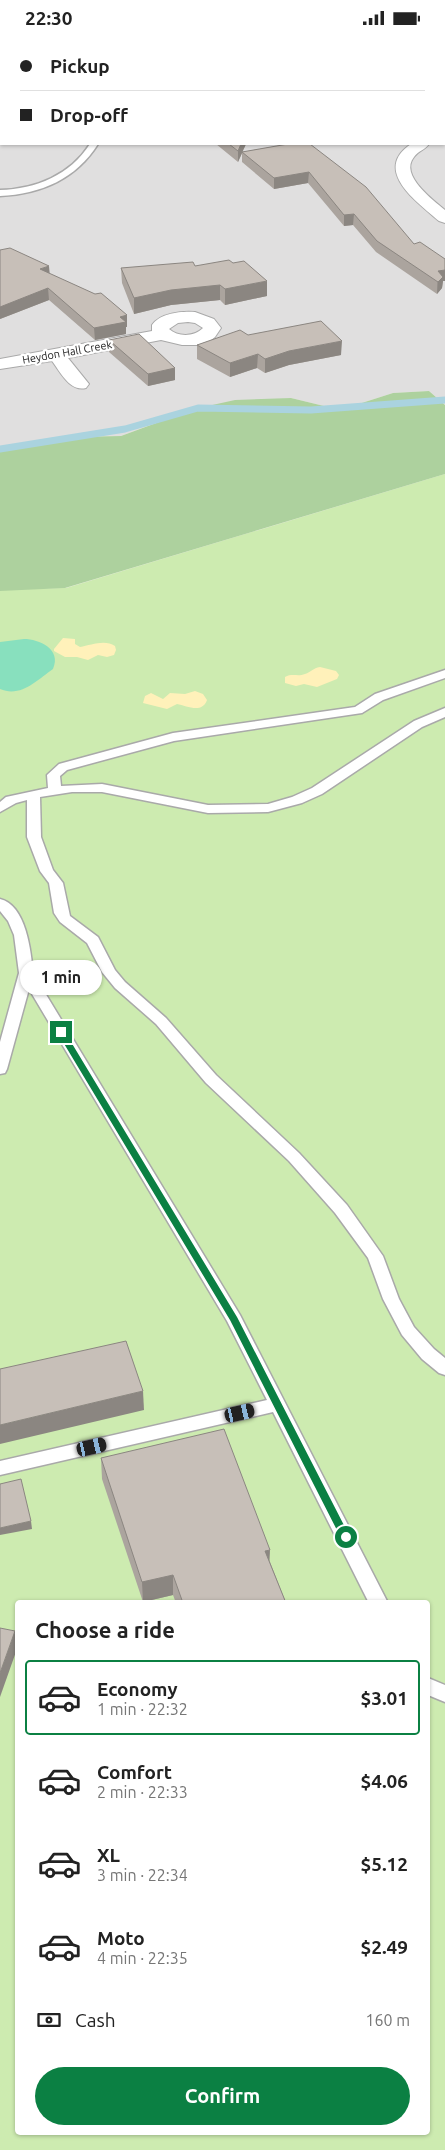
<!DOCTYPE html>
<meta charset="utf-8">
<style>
body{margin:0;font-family:Ubuntu,sans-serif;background:#f6f6f6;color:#222;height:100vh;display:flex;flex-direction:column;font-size:19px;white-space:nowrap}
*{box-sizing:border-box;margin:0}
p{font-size:16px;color:#767676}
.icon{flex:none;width:28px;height:28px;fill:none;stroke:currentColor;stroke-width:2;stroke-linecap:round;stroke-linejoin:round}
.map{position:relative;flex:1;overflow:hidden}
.side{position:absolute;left:15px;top:1565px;width:415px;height:535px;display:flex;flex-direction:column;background:#fff;border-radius:5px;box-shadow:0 1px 4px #0004}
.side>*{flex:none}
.top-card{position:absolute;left:0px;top:0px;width:445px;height:110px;box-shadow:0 1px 4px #0004;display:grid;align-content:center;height:110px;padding:0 20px;background:#fff}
.end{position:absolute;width:22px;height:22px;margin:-11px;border:6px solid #0b8043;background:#fff;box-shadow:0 0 0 2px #fff}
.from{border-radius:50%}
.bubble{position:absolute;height:35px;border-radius:18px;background:#fff;box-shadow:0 1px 4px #0004;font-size:16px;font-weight:700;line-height:35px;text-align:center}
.car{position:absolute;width:15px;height:30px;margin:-15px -8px;border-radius:6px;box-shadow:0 0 4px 1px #0007;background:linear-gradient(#222 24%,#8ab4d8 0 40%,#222 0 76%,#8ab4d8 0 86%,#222 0)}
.top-card b{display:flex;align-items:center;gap:18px;height:48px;font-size:19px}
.top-card b+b{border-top:1px solid #e0e0e0}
.top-card i{width:12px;height:12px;background:#222}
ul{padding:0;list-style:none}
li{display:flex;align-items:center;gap:15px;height:75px;margin:0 10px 8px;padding:0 10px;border:2px solid transparent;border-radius:5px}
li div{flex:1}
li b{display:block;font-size:19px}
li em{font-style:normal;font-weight:700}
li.on{border-color:#0b8043}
li>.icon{width:45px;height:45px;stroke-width:1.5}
h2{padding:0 20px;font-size:22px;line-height:60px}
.pay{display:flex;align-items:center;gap:12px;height:55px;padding:0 20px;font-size:19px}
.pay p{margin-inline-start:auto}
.primary-button{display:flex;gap:10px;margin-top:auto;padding:10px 20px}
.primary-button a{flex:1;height:58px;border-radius:30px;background:#0b8043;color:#fff;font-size:20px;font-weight:700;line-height:58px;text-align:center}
.status{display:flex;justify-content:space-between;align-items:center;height:35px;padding:0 25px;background:#fff;direction:ltr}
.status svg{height:14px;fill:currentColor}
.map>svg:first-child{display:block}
.residential{fill:#e0dfdf}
.grass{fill:#cdebb0;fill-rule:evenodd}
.forest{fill:#add19e}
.sand{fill:#fff1ba}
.pitch{fill:#88e0be}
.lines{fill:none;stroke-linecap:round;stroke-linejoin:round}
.stream{stroke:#aad3df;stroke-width:7}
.service-casing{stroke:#a9a9a9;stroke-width:3}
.minor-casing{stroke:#a9a9a9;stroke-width:2}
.service{fill:#fff;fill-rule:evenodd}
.minor{fill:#fff;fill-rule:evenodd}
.wall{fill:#aba49e}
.shaded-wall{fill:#8b8681}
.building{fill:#c7bfb8;stroke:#8b8681}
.route{fill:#0b8043}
.labels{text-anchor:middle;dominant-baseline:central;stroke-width:4.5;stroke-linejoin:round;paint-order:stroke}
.far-street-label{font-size:11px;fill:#222;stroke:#fff}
</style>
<div class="status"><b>22:30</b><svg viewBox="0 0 49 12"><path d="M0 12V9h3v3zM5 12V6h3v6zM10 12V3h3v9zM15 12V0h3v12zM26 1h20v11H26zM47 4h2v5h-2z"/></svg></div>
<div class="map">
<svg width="445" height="2115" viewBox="0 0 445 2115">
<rect width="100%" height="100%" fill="#f2efe9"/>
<polygon class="residential" points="0,0 295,0 1,1 1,109 444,109 445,21 445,370 429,356 393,358 346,373 324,371 291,363 194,374 121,401 70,402 0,412"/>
<path class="grass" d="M445,439V2115H0V554L66,553ZM18,1568H428V2098H18Z"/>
<polygon class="forest" points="429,356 445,370 445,439 65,553 0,556 0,412 70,402 121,401 194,374 235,365 291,363 324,371 346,373 393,358"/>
<g class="sand">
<path d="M63,603L75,604V609L80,612C91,610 105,604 115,611L116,615L114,620L107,622L98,620L88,625L77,622H65L54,616V614Z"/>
<path d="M320,632L336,636L339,640L337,644L317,652L304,649L296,651L285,648V642C292,638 298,642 305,639C311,637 313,633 320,632Z"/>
<path d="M195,656L203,659L207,665C202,679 187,671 177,669L167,674L143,668L145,661L151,658L163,664L170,658L185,659Z"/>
</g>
<path class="pitch" d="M24,604C39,604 62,614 53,634C37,645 21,663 0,654V607Z"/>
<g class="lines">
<polyline class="stream" points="0,414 125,394 198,373 311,375 445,365"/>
<defs>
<g id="service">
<path d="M90,109H98C76,144 41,159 0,161V155C36,154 70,140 90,109Z"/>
<polygon points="445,635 445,643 383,665 362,678 174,706 67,735 60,741 61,751 102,749 208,770 268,769 292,762 312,753 414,686 445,673 445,682 422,692 322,759 302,768 268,777 208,778 102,757 72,757 40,762 41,802 53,835 63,848 70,881 98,902 115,935 125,947 166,983 216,1040 299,1118 347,1170 383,1221 399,1264 414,1292 434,1314 445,1323 445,1340 439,1338 422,1324 402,1300 383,1264 368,1223 335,1178 289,1126 206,1048 156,989 115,953 102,937 87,908 60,887 54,878 49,848 40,836 27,802 27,765 16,768 0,777 0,767 6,762 48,753 47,740 59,729 173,698 355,672 375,659"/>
<path d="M0,864C26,870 31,916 33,938L240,1280L388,1568H369L273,1377L0,1440V1426L267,1365L227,1286L29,954L7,1034L5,1038L0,1039V1007L19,938L14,900L8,886L0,876Z"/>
<polygon points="428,1643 445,1650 445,1667 428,1660"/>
</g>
<g id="minor">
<rect x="444" y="11" width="1" height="8"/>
<rect x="0" y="90" width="1" height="8"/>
<path d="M411,109H429C425,115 418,116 414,122C399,140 433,165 445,175V188L439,186C417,167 372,135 411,109Z"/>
<path d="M195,277L214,284L221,293L215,302L210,306L197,310H182L161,305L68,323L89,349L86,353C70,357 61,338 52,326L0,334V324L152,296V290C160,278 182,276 195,277ZM188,287L195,288L203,293C194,302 178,302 169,294L178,288Z"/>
</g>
</defs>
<use href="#service" class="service-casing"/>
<use href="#minor" class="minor-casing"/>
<use href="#service" class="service"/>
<use href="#minor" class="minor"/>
</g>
<g class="wall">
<polygon points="216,109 246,109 242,117 288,109 414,209 445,224 445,246 443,246 442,253 437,259 376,217 353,190 344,191 308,148 274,154 242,127 242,118 238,127"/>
<polygon points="0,215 50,239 127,280 127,292 126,292 126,299 95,305 49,265 0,284"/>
<polygon points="195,231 267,261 225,270 220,265 171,270 134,279 122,248 121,233"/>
<polygon points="248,300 341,320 289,330 265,338 257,333 230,342 197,324 197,310"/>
<polygon points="109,305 175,333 175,345 148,351 109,317"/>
<polygon points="101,1423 270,1527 286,1568 176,1568 173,1560 143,1567 102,1444"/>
</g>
<g class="shaded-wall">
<polygon points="1,41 1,53 0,55 0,44"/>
<polygon points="241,109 246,109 238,127 238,116"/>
<polygon points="309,137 308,148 274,154 274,143"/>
<polygon points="354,179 353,190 344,191 344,180"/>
<polygon points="49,231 50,242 40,234"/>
<polygon points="445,235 445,246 443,246 442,253 437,259 438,236"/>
<polygon points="267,246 267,261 225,270 225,254"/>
<polygon points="220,250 220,265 171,270 134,279 134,263 171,255"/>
<polygon points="48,253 49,265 0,284 0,272"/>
<polygon points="127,280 127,292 126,292 126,299 95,305 94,293 120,282"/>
<polygon points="342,306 341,320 289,330 265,338 265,324 289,316"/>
<polygon points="258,319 257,333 230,342 230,328"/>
<polygon points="175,333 175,345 148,351 148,339"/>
<polygon points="143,1356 144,1375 0,1409 0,1390"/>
<polygon points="31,1486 32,1494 0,1500 0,1493"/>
<polygon points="270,1515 269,1535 265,1516"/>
<polygon points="173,1540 173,1560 143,1567 142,1547"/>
<polygon points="15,1596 17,1614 0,1662 0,1638"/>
</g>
<g class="building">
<polygon points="0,14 1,14 1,41 0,44"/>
<polygon points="229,109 241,109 238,116"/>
<polygon points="288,109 310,109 366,152 414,209 420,207 445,224 445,235 438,236 443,242 438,247 377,206 354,179 344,180 309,137 274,143 242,117"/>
<polygon points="10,213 49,231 40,234 95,259 101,258 127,280 120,282 126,287 94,293 48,253 0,272 0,215"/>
<polygon points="229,225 233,228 244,226 267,246 225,254 220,250 171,255 134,263 121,233 193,227 195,231"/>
<polygon points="321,286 342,306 289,316 265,324 258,319 230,328 197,310 240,295 248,300"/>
<polygon points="139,299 175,333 148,339 109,305"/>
<polygon points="126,1306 143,1356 0,1390 0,1334"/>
<polygon points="224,1394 270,1515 265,1516 286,1568 183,1568 173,1540 142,1547 101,1423"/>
<polygon points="21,1444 31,1486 0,1493 0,1449"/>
<polygon points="0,1593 15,1596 0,1638"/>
</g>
<polygon class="route" points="61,994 65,997 237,1282 349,1500 349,1505 342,1505 230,1285 57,997"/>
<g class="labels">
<g class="far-street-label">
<text transform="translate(67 317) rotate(-10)">Heydon Hall Creek</text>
</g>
</g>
</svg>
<i class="end from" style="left:346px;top:1502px"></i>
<i class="end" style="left:61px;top:997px"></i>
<div class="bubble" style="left:20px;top:925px;width:82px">1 min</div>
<i class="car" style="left:240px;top:1378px;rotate:77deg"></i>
<i class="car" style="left:92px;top:1412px;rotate:77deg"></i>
<div class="top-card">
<b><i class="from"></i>Pickup</b>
<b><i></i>Drop-off</b>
</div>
<section class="side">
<h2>Choose a ride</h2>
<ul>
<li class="on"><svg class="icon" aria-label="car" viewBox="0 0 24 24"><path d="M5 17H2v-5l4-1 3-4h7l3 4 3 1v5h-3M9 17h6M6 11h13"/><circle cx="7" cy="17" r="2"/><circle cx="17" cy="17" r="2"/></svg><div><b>Economy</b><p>1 min · 22:32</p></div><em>$3.01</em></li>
<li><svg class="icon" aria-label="car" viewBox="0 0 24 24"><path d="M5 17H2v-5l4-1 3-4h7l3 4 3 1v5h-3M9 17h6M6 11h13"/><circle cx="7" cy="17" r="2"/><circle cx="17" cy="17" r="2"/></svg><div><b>Comfort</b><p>2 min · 22:33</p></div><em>$4.06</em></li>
<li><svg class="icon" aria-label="car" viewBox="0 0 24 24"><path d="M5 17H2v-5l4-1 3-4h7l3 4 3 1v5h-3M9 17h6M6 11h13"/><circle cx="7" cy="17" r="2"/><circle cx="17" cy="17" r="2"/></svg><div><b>XL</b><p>3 min · 22:34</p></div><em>$5.12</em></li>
<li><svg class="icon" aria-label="car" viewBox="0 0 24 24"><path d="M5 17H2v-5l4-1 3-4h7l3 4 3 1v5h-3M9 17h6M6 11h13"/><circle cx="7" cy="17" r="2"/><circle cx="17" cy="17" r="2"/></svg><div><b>Moto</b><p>4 min · 22:35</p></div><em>$2.49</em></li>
</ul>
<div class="pay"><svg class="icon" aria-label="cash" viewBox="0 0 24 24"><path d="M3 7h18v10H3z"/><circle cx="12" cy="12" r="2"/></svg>Cash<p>160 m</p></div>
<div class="primary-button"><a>Confirm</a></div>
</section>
</div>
